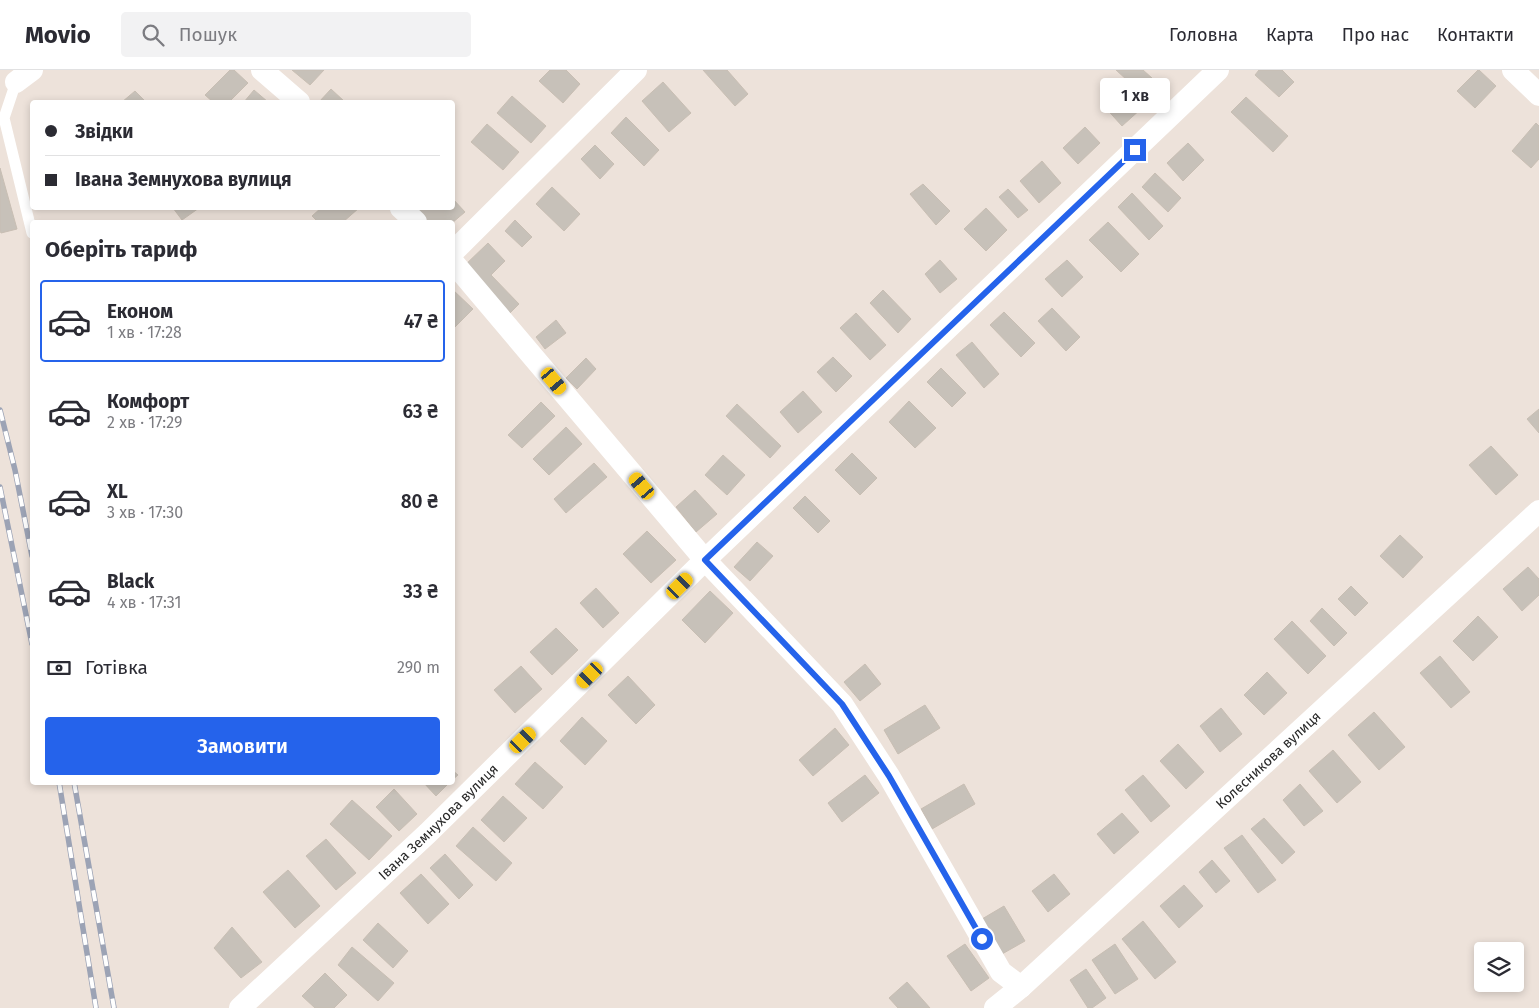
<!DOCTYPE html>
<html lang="uk">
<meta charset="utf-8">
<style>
body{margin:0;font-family:"Fira Sans",sans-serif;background:#f2f2f3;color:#2b2b33;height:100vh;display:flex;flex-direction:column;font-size:19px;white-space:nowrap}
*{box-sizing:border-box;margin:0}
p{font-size:16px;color:#7c7c81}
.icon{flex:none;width:28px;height:28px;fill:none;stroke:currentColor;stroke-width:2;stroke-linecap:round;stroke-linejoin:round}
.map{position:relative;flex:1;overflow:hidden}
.sheet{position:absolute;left:30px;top:150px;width:425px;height:565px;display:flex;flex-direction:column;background:#fff;border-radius:5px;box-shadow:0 2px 8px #0003}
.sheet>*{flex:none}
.banner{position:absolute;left:30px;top:30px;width:425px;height:110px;border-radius:5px;box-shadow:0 2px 8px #0003;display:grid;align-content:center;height:110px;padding:0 15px;background:#fff}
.buttons{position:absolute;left:1474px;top:872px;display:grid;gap:10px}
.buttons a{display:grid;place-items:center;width:50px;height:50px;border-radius:5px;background:#fff;box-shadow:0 2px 8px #0003;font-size:25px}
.end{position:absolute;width:22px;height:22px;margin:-11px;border:6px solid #2563eb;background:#fff;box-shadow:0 0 0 2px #fff}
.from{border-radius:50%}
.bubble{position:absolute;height:35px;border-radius:5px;background:#fff;box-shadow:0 2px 8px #0003;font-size:16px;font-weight:600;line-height:35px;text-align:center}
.car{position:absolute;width:15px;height:30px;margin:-15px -8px;border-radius:6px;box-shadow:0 0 4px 1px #0007;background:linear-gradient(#f5c518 24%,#345 0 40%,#f5c518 0 76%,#345 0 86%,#f5c518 0)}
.banner b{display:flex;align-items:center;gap:18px;height:48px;font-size:19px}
.banner b+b{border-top:1px solid #e1e1e2}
.banner i{width:12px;height:12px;background:#2b2b33}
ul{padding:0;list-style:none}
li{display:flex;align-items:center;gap:15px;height:82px;margin:0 10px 8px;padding:0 5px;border:2px solid transparent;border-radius:5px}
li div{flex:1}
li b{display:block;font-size:19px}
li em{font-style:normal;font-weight:600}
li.active{border-color:#2563eb}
li>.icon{width:45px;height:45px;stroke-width:1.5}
h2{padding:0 15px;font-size:22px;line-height:60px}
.pay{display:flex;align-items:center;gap:12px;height:55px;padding:0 15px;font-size:19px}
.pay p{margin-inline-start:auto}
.button{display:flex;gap:10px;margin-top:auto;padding:10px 15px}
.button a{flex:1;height:58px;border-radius:5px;background:#2563eb;color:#fff;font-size:20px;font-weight:600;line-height:58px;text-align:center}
header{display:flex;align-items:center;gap:30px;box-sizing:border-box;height:70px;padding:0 25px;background:#fff;border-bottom:1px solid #e1e1e2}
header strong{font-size:24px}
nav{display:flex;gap:28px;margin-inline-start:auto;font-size:18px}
.search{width:350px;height:45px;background:#f2f2f3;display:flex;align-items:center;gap:12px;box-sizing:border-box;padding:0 18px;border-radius:5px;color:#7c7c81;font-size:19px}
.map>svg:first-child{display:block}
.building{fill:#c7c1b9;stroke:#c8beb3}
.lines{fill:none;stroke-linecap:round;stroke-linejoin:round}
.service{stroke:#fff;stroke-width:11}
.minor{stroke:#fff;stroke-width:22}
.rail-casing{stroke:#9ca3b5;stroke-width:5.5}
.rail{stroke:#fff;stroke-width:4;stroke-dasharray:11;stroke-linecap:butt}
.route{stroke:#2563eb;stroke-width:6}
.labels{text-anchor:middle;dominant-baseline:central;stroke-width:4.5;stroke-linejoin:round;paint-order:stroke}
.street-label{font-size:14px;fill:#292929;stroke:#fff}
</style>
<header>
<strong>Movio</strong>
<div class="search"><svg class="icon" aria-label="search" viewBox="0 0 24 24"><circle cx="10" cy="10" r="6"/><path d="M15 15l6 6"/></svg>Пошук</div>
<nav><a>Головна</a><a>Карта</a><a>Про нас</a><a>Контакти</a></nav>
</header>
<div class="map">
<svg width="1539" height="938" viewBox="0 0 1539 938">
<rect width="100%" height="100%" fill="#ede2da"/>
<g class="building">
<polygon points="230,0 234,0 248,13 229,32 213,32 205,25"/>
<polygon points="292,0 324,0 310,15"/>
<polygon points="550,0 566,0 580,14 563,33 539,11"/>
<polygon points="703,0 727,0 748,24 735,36"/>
<polygon points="1116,0 1143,0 1162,17 1149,30"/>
<polygon points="1259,0 1282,0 1294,12 1279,27 1255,5"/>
<polygon points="1478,0 1479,0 1496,16 1475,38 1457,21"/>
<polygon points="663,12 691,43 669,62 642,31"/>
<polygon points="1124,18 1142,38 1122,56 1104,36"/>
<polygon points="331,19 345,32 319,32"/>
<polygon points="254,20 268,32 244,32"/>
<polygon points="135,21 146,32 122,32"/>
<polygon points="512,26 546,56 531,73 497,43"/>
<polygon points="1246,27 1288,66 1273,82 1231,42"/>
<polygon points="626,47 659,80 644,96 611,63"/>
<polygon points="1536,53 1539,56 1539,89 1531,98 1512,81"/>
<polygon points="487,54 519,82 503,100 471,72"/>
<polygon points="1085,57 1100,73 1078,94 1063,78"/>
<polygon points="1188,73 1204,90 1183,111 1167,93"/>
<polygon points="595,75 614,94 600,109 581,89"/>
<polygon points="1042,91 1061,113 1039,133 1020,111"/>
<polygon points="0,98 17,159 1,163 0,161"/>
<polygon points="1155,103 1181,128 1168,142 1142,117"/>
<polygon points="923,114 950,141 936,155 910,124"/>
<polygon points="552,117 580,144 564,161 536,134"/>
<polygon points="1008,119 1028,140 1018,148 999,127"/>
<polygon points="1132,123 1163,156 1149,170 1118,137"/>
<polygon points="452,128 465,142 452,153 429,152 415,138 452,138"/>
<polygon points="173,138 199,138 182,150"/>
<polygon points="321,138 359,138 343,152 318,152 312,146"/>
<polygon points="986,138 1007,160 986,181 964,159"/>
<polygon points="515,150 532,167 522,177 505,161"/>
<polygon points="1108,152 1139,184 1121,202 1089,170"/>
<polygon points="488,173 505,191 491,205 519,234 509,244 463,197"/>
<polygon points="940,190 957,209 940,223 925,204"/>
<polygon points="1067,190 1083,207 1062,227 1045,209"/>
<polygon points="452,219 473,239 452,260"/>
<polygon points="883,220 911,249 898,263 870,233"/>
<polygon points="1052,238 1080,267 1066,281 1038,251"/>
<polygon points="1004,242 1035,273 1021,287 990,255"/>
<polygon points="856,243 886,275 870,290 840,258"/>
<polygon points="556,250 566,263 545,279 536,267"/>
<polygon points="972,272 999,304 984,318 956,285"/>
<polygon points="833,287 852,306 836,322 817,302"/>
<polygon points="586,288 596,299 577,319 566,308"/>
<polygon points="941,298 966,323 952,337 927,312"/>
<polygon points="803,321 822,342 798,363 780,342"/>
<polygon points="909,331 936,358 915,378 889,352"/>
<polygon points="541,332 555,346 522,378 508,365"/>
<polygon points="737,334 781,376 770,388 726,346"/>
<polygon points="1539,339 1539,363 1527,349"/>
<polygon points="566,357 582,374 549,405 533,389"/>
<polygon points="1491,376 1518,405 1496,425 1469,395"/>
<polygon points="852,383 877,408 860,425 835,400"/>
<polygon points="723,385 745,405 727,425 705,405"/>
<polygon points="594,393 607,407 566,443 554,429"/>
<polygon points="695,420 717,444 696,462 676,437"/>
<polygon points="805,426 830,451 818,463 793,438"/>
<polygon points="647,461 676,490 651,513 623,484"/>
<polygon points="1400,465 1423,487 1403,508 1380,486"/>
<polygon points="757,472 773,486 750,511 734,497"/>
<polygon points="1528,497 1539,509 1539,525 1522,541 1503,519"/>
<polygon points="1351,516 1368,533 1355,546 1338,529"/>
<polygon points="596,518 619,543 603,558 580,533"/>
<polygon points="710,521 733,543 705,573 682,550"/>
<polygon points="1322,538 1347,563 1334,576 1310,551"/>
<polygon points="1478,546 1498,567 1473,591 1453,571"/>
<polygon points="1292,551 1326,586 1308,604 1274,569"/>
<polygon points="556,558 578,580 552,605 530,582"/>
<polygon points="1440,586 1470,622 1451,638 1420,603"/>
<polygon points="865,594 881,614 860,631 844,612"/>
<polygon points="521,596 542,619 515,643 494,620"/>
<polygon points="1267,602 1287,623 1264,645 1244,625"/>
<polygon points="628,606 655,635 636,654 608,625"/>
<polygon points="925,635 940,658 898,684 884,660"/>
<polygon points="1221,638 1242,664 1220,682 1200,656"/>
<polygon points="1374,642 1405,677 1379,700 1348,665"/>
<polygon points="582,647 607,671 585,695 560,671"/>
<polygon points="835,658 849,675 813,706 799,690"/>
<polygon points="1178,674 1204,702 1186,719 1160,691"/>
<polygon points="1333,680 1361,712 1337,733 1309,701"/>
<polygon points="535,692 563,717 543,739 515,714"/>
<polygon points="452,700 458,705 452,710"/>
<polygon points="865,705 879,723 842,752 828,733"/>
<polygon points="1143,705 1170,736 1151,752 1125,720"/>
<polygon points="423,712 450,712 436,726"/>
<polygon points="964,714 975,734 932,759 921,739"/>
<polygon points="1300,714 1323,741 1304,756 1283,730"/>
<polygon points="394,719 417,744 399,761 376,737"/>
<polygon points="503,726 527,748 504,772 481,750"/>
<polygon points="352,730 392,766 369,790 330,754"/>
<polygon points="1122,743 1139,762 1114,784 1097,764"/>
<polygon points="1264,748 1295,782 1282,794 1251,759"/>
<polygon points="473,757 512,793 496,811 456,776"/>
<polygon points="1242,765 1276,810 1258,823 1224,778"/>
<polygon points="326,769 356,803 336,820 306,786"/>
<polygon points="445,784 473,815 459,829 430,798"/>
<polygon points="1212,790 1230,811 1216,823 1199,802"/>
<polygon points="288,800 320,836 295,858 263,822"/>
<polygon points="421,804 449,834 428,854 400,823"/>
<polygon points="1054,804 1070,824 1048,842 1032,821"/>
<polygon points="1184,815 1203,836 1179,858 1160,836"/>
<polygon points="1004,836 1025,871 1002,884 982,849"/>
<polygon points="1143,851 1176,892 1155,909 1122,869"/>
<polygon points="378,853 408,881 393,898 363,870"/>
<polygon points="232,857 262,892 241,908 214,878"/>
<polygon points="965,874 989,908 971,921 947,886"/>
<polygon points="1115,874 1138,909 1115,924 1092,890"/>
<polygon points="352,877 394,913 378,931 338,895"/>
<polygon points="1086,899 1106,928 1092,938 1088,938 1070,910"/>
<polygon points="325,903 347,925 334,938 315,938 302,926"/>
<polygon points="907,912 930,938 898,938 889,928"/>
</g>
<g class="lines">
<polyline class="service" points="16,12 4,48 32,163"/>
<g class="minor">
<polyline points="262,0 299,32"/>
<polyline points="1513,0 1539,25"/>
<polyline points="16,12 32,0"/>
<polyline points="401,138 416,152"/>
<polyline points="452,183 636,0"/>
<polyline points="452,191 705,490 842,634 889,706 1001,902 1021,917"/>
<path id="s1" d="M240,938L428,763L705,490L1218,0"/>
<path id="s2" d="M995,938L1021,917L1539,441"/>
</g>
<defs>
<g id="rail">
<polyline points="0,340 15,400 32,486"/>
<polyline points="0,417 32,574"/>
<polyline points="59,712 96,938"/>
<polyline points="74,712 114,938"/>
</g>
</defs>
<use href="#rail" class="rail-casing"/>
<use href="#rail" class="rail"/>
</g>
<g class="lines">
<polyline class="route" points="982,869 889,706 842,634 705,490 1135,80"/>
</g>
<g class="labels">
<g class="street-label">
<text stroke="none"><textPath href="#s2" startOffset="369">Колесникова вулиця</textPath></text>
<text stroke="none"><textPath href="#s1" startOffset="272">Івана Земнухова вулиця</textPath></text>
</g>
</g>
</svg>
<div class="buttons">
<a><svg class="icon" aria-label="layers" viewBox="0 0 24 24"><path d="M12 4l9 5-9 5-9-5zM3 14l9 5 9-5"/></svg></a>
</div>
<i class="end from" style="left:982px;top:869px"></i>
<i class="end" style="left:1135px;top:80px"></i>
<div class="bubble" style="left:1100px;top:8px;width:70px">1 хв</div>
<i class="car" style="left:554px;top:311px;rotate:140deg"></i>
<i class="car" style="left:642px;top:416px;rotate:320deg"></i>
<i class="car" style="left:680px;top:516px;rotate:45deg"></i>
<i class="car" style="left:590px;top:605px;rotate:225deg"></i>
<i class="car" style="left:523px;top:670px;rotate:46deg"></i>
<div class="banner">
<b><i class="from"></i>Звідки</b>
<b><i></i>Івана Земнухова вулиця</b>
</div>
<section class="sheet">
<h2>Оберіть тариф</h2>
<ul>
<li class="active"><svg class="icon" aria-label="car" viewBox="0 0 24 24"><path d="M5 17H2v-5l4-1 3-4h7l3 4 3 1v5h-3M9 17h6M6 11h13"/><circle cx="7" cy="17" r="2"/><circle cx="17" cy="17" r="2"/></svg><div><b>Економ</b><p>1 хв · 17:28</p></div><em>47 ₴</em></li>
<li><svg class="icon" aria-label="car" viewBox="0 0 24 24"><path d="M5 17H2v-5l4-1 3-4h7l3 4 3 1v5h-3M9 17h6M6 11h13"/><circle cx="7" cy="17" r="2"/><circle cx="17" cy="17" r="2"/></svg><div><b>Комфорт</b><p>2 хв · 17:29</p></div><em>63 ₴</em></li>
<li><svg class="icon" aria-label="car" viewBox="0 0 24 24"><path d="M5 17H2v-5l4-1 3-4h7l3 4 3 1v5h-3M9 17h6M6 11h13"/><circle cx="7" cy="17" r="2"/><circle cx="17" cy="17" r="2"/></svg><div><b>XL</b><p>3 хв · 17:30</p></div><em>80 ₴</em></li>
<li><svg class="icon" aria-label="car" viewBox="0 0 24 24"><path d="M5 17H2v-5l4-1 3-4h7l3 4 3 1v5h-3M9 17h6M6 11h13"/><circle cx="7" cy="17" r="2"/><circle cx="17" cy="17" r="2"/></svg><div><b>Black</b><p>4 хв · 17:31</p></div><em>33 ₴</em></li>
</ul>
<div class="pay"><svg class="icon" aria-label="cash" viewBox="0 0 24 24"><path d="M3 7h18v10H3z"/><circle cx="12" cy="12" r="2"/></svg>Готівка<p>290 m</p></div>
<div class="button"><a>Замовити</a></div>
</section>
</div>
